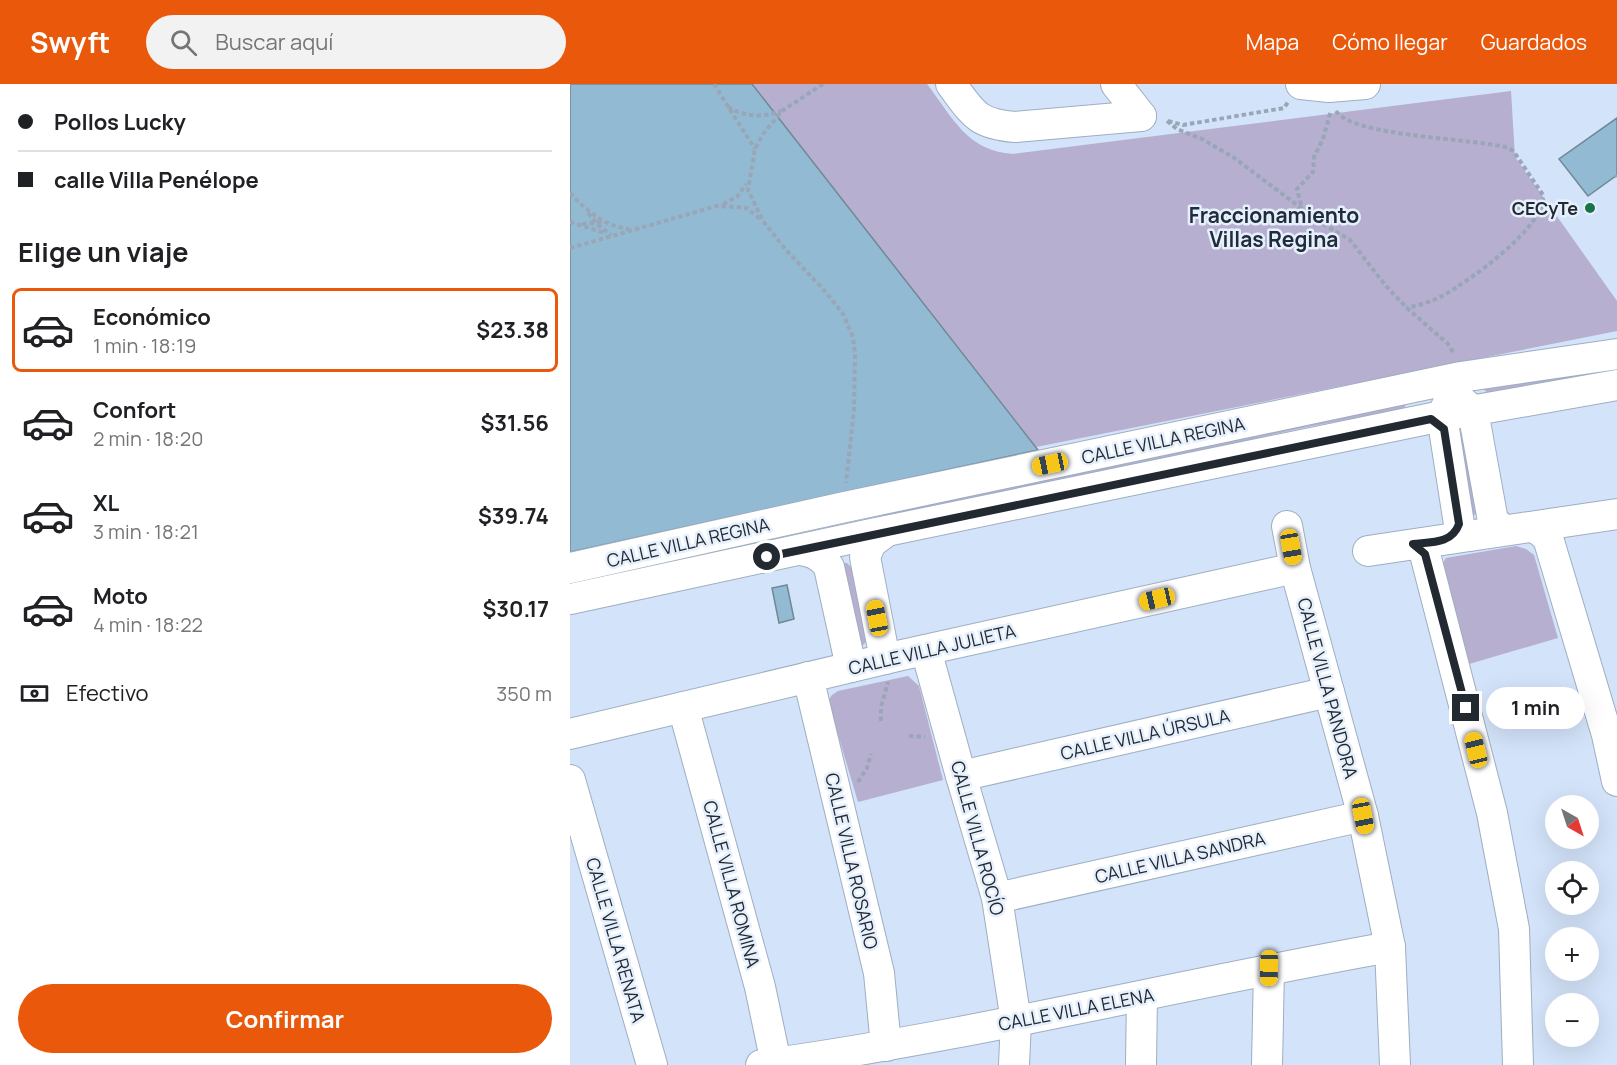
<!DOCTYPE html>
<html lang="es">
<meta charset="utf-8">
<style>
body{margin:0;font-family:Manrope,sans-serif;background:#f2f2f2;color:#202124;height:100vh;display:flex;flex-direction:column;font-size:22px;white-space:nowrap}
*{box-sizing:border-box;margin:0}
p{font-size:20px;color:#757577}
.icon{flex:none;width:33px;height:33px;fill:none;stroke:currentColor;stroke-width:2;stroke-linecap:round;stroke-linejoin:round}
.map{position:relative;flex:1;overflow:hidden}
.side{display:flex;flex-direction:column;background:#fff;width:570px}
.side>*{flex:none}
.top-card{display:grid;align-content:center;height:132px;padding:0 18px;background:#fff}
.needle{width:39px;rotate:141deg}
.controls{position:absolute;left:975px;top:711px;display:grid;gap:12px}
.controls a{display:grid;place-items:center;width:54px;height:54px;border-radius:50%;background:#fff;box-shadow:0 6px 24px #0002;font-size:30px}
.end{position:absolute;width:27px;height:27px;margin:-14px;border:8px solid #232931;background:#fff;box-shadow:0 0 0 3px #fff}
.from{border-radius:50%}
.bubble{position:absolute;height:42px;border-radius:21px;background:#fff;box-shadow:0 6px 24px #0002;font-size:20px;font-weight:700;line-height:42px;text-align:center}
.car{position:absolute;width:18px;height:36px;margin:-18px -9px;border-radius:8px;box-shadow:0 0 4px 2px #0007;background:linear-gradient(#f5c518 24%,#345 0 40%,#f5c518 0 76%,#345 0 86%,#f5c518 0)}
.top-card b{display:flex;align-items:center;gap:21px;height:57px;font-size:22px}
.top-card b+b{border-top:2px solid #e0e0e0}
.top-card i{width:15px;height:15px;background:#202124}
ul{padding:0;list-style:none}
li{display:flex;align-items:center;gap:18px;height:84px;margin:0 12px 9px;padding:0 6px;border:3px solid transparent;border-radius:9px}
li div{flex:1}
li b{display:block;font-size:22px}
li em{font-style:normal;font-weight:700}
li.selected{border-color:#ea580c}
li>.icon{width:54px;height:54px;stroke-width:1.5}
h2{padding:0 18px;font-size:27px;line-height:72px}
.pay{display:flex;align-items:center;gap:15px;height:66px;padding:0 18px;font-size:22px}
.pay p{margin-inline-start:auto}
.cta{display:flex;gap:12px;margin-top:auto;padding:12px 18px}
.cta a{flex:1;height:69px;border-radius:36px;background:#ea580c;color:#fff;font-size:24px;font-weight:700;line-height:69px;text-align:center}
header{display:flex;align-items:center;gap:36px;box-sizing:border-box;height:84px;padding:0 30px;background:#ea580c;color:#fff}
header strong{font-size:28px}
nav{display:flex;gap:33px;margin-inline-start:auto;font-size:21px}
.search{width:420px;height:54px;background:#f2f2f2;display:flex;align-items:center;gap:15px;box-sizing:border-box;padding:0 21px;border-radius:33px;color:#757577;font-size:22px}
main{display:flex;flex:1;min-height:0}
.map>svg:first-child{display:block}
.green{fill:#b6afcf}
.building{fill:#93bad3;stroke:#718896;stroke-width:1.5}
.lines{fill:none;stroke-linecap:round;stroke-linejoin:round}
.minor-casing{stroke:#9eaec2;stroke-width:32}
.path{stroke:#99a6b7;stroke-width:4;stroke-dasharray:4.5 3;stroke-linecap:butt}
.minor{stroke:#fff;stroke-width:30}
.route{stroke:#232931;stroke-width:8}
.poi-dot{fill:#187348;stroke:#e6f0fd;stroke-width:2}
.labels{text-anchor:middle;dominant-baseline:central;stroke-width:5;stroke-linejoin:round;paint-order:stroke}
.poi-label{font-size:18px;font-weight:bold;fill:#232931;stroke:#e6f0fd;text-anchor:end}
.street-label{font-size:18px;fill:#232931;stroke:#e6f0fd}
.quarter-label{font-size:21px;font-weight:bold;fill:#202c3c;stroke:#e6f0fd}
</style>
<header>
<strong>Swyft</strong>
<div class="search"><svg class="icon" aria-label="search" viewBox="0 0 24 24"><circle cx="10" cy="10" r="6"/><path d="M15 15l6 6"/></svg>Buscar aquí</div>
<nav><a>Mapa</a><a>Cómo llegar</a><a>Guardados</a></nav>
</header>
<main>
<section class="side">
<div class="top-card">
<b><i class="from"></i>Pollos Lucky</b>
<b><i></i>calle Villa Penélope</b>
</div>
<h2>Elige un viaje</h2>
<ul>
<li class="selected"><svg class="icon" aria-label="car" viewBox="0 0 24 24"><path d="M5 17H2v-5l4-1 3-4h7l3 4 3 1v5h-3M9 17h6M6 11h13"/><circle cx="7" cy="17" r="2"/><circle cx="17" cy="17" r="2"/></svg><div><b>Económico</b><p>1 min · 18:19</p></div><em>$23.38</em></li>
<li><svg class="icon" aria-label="car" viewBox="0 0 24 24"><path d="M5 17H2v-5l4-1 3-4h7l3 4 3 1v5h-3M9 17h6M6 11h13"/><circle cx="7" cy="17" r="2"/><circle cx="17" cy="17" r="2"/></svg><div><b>Confort</b><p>2 min · 18:20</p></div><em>$31.56</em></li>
<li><svg class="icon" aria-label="car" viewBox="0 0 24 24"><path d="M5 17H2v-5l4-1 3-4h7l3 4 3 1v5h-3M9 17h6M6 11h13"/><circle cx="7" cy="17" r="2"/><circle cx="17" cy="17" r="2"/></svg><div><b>XL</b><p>3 min · 18:21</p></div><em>$39.74</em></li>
<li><svg class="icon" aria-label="car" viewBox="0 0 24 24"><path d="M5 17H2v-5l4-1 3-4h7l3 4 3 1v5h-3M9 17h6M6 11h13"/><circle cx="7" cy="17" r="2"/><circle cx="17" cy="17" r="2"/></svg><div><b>Moto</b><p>4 min · 18:22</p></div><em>$30.17</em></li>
</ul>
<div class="pay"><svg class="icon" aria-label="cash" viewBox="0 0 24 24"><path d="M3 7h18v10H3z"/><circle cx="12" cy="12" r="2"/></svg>Efectivo<p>350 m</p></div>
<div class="cta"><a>Confirmar</a></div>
</section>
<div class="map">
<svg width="1047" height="981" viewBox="0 0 1047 981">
<rect width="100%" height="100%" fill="#d3e3f9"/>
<g class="green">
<path d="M0,0H357C383,34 397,67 443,70L941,7L945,73L1047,217V247L456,365Z"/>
<polygon points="1047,280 1047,289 918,309 913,305"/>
<polygon points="835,316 836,320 834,325 737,343 315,438 307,431"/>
<polygon points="888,347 894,348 912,428 904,431 899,426"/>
<polygon points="946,462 956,465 964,471 988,554 899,580 871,482 876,474"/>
<polygon points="273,479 277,479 282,484 296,558 291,563"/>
<polygon points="338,592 349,602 373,696 288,718 258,617 262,611 268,607"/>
</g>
<g class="building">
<polygon points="0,0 182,0 468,366 0,468"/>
<polygon points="1047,34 1047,91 1018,112 989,75"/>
<polygon points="217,501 224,535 209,539 202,504"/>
</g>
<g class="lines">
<defs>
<g id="minor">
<path d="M381,0C403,29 406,40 445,43L571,32"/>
<polyline points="546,0 571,32"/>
<polyline points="731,0 759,3 795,0"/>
<polyline points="888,314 903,327 923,437 934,446"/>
<polyline points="880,315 872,332 889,440 892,446 899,452"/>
<polyline points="717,442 725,484 793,732 820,863 825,981"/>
<polyline points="961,443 969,446 978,454 1037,651 1047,697"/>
<path d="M230,466C243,468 252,472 259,483L281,583"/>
<polyline points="798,467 1047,430"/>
<polyline points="855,470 922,729 944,845 948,981"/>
<polyline points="0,484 275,423 891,293 1047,270"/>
<polyline points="0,515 297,451 872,332 1047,301"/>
<polyline points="356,566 391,692 427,814 446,937 444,981"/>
<polyline points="315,575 295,473 301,459 317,447"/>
<polyline points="238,593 309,889 316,962"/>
<polyline points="113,623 190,903 206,979"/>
<polyline points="0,650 332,571 725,484"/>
<polyline points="391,692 759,608"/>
<polyline points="0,696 82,981"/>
<polyline points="427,814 793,732"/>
<path d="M191,981C403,952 610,900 820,863"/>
<polyline points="571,981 572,912"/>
<polyline points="697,981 699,884"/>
</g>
</defs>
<use href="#minor" class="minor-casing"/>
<g class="path">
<polyline points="144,0 185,65"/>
<polyline points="253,0 212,27 193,50 185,65 178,106 193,137 216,166 254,206 273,230 283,253 285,270 284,326 276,399"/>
<path d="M158,23C176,33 192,34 211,27"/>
<path d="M766,27C783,53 904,54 939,64L944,68L973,111C975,144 899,197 872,212C861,218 849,221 837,224"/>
<polyline points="597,37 607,45 632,55 663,73 747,136 780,156 816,202 837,224 878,260 884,270"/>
<polyline points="598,37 613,41 714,24 718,18"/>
<polyline points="1046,91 1047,93"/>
<path d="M0,109C17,127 34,142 59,145"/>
<polyline points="153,120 167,113 176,100"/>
<polyline points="731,121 727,105 743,88 744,73 753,55 761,26"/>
<polyline points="18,129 29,142 41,151"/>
<polyline points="0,138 35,149"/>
<polyline points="12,140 34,138"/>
<polyline points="0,164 147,122 177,124 190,135"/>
<polyline points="311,637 311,623 318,598"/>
<polyline points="339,652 355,653"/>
<polyline points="288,698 297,684 301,670"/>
</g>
<use href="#minor" class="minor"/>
</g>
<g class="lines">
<path class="route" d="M197,473L861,335L874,345L889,440C882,460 861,458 843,460L855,470L896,624"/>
</g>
<circle class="poi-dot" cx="1020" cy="124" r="6"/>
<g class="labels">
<g class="poi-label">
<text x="1008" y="124">CECyTe</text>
</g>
<g class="street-label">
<text transform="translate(593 356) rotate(-12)">CALLE VILLA REGINA</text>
<text transform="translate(118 458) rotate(-13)">CALLE VILLA REGINA</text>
<text transform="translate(362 565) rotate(-13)">CALLE VILLA JULIETA</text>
<text transform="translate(758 604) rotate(75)">CALLE VILLA PANDORA</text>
<text transform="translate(575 650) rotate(-13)">CALLE VILLA ÚRSULA</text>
<text transform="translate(408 754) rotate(75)">CALLE VILLA ROCÍO</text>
<text transform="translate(610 773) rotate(-13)">CALLE VILLA SANDRA</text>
<text transform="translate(282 777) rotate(77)">CALLE VILLA ROSARIO</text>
<text transform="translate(162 800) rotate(75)">CALLE VILLA ROMINA</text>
<text transform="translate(46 856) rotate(74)">CALLE VILLA RENATA</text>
<text transform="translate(506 925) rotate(-11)">CALLE VILLA ELENA</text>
</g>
<g class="quarter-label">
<text x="704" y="131">Fraccionamiento<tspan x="704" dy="24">Villas Regina</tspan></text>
</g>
</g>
</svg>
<div class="controls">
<a><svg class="needle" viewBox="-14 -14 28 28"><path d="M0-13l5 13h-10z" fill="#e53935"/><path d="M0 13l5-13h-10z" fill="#757577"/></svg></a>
<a><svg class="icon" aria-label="locate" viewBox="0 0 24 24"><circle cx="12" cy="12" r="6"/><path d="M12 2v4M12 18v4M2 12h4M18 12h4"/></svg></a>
<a>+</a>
<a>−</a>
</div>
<i class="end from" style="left:197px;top:473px"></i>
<i class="end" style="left:896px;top:624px"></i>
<div class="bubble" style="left:916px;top:603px;width:99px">1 min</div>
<i class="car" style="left:480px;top:380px;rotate:258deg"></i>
<i class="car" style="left:721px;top:463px;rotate:170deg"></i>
<i class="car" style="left:587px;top:515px;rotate:257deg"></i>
<i class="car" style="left:307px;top:534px;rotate:349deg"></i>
<i class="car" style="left:906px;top:666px;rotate:346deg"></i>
<i class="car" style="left:793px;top:732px;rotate:169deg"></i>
<i class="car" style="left:699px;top:884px;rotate:181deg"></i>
</div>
</main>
